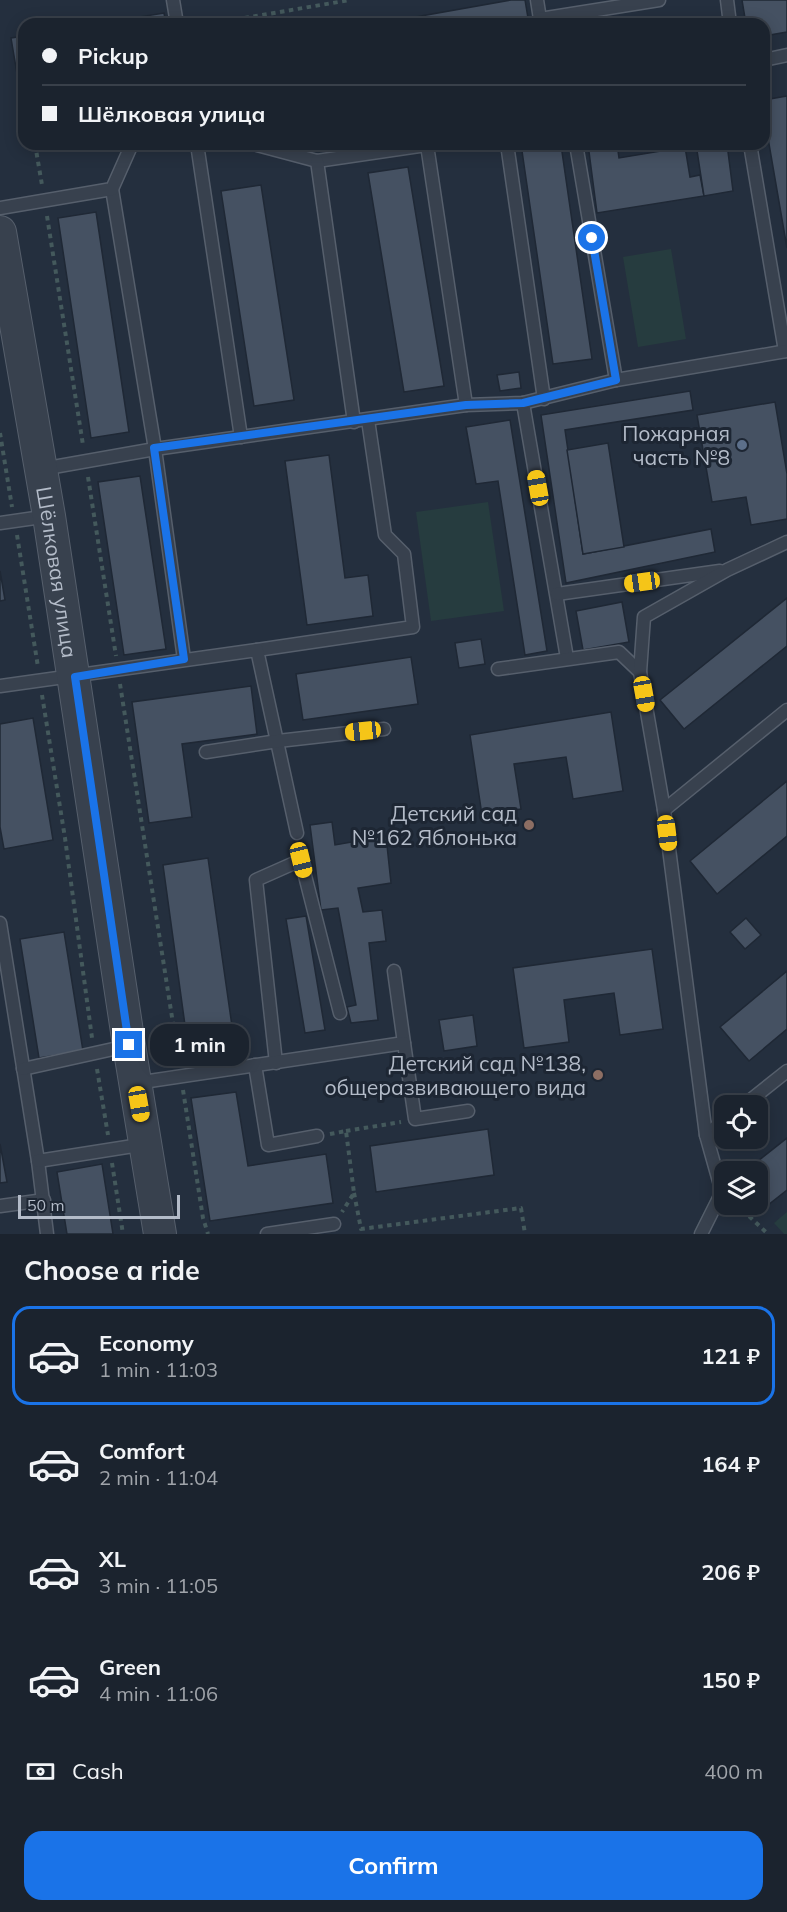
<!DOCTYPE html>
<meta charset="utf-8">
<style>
body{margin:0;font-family:Mulish,sans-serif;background:#282f3a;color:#f1f3f6;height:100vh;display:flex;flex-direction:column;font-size:22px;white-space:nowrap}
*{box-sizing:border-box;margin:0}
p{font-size:20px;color:#a0a4aa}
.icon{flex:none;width:33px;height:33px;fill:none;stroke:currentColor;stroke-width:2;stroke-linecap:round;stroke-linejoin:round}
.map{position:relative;height:1234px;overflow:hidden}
.drawer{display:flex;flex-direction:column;background:#1b232e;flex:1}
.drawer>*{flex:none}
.guide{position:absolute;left:18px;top:18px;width:752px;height:132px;border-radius:18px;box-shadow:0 3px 15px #0003,0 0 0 2px #39404a;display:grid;align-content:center;height:132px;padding:0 24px;background:#1b232e}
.tools{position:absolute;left:714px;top:1095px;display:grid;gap:12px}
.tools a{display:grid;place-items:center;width:54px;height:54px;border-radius:12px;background:#1b232e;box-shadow:0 3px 15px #0003,0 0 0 2px #39404a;font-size:30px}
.scale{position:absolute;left:18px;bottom:15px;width:162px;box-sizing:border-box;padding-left:6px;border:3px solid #b4bcc9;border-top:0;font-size:16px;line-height:21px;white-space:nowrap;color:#b4bcc9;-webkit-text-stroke:4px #1d2633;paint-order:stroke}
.end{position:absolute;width:27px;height:27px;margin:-14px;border:8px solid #1a73e8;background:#fff;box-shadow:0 0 0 3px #fff}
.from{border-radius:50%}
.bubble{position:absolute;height:42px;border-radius:18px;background:#1b232e;box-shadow:0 3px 15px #0003,0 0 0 2px #39404a;font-size:20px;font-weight:700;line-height:42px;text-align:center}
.car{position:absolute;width:18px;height:36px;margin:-18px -9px;border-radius:8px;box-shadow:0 0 4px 2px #0007;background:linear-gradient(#f5c518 24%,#345 0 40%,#f5c518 0 76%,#345 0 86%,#f5c518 0)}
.guide b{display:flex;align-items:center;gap:21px;height:57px;font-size:22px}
.guide b+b{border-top:2px solid #39404a}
.guide i{width:15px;height:15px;background:#f1f3f6}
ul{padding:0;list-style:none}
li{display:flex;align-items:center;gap:18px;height:99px;margin:0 12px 9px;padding:0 12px;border:3px solid transparent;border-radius:18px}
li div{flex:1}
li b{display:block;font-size:22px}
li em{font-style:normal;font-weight:700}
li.active{border-color:#1a73e8}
li>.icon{width:54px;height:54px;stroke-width:1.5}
h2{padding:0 24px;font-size:27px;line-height:72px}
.pay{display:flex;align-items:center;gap:15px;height:66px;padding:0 24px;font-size:22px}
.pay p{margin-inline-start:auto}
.action{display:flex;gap:12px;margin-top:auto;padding:12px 24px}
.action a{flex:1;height:69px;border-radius:18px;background:#1a73e8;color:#fff;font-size:24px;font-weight:700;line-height:69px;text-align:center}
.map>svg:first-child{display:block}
.green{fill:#263c3f}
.building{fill:#455162;stroke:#1f2835;stroke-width:1.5}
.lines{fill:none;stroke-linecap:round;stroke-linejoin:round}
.service-casing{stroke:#565f6c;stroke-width:15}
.tertiary-casing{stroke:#565f6c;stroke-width:34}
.path{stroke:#44595c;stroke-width:4;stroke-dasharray:4.5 4.5;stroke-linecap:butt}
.service{stroke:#38414e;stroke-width:12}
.tertiary{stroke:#38414e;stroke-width:32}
.route{stroke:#1a73e8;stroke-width:8}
.service-dot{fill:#5c6f8a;stroke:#1d2633;stroke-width:2}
.education-dot{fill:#8d6e63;stroke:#1d2633;stroke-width:2}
.labels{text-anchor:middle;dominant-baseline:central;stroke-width:6;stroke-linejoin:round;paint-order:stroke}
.poi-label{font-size:21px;fill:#b4bcc9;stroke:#1d2633;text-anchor:end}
.street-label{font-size:21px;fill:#b4bcc9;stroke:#1d2633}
</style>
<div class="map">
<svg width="787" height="1234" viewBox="0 0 787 1234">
<rect width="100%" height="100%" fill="#242f3e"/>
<g class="green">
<polygon points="671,249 686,339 638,347 623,257"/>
<polygon points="488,502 504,611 431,621 416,512"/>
<polygon points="787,1212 787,1234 784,1234 774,1223"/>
</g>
<g class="building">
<polygon points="511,0 525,0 529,24 376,24"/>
<polygon points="742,0 787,0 787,32 764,36 764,24 746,24"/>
<polygon points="164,13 166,24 96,24"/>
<polygon points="24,36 24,109 23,109 11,38"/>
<polygon points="787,96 787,248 764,115 764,100"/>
<polygon points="64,144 110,144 65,151"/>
<polygon points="588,144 617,144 619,158 685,147 690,177 700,175 704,196 597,213"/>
<polygon points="696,144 727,144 733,191 704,196"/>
<polygon points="561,145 592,359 553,364 522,151"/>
<polygon points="408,167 444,386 404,392 368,173"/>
<polygon points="261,185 294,400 254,406 221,191"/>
<polygon points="96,212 129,432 91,438 58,218"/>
<polygon points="519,372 521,388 500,391 497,375"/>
<polygon points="690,391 693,410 565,430 583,554 711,529 715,552 566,583 541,415"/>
<polygon points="775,402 787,474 787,519 751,525 746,497 712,502 697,415"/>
<polygon points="510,420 547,651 525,655 498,481 476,484 466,427"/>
<polygon points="608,443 624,547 583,554 567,450"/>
<polygon points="329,455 345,578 368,575 373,616 307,625 285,461"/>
<polygon points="140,476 166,649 124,655 98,482"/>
<polygon points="0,571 5,600 0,601"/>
<polygon points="787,598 787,646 684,729 660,700"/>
<polygon points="622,602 629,642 583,650 576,611"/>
<polygon points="481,639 485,664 459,668 455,643"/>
<polygon points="411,657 418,704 303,720 296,674"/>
<polygon points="251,686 257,734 182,744 192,817 149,823 132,702"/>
<polygon points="611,712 623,791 573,799 566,757 514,764 521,809 482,815 470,735"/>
<polygon points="33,718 53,840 4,849 0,827 0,724"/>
<polygon points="787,781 787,836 717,894 690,861"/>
<polygon points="332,822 335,845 386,836 391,883 358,888 363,912 382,910 386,941 369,943 378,1020 351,1023 347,1007 356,1005 338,908 321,910 310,825"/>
<polygon points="208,858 234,1040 188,1047 163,865"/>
<polygon points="306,916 325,1030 305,1033 286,919"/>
<polygon points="746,918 761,935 745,949 730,932"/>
<polygon points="64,932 83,1051 39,1058 20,939"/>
<polygon points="652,949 663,1029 620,1035 614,993 564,1000 569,1042 524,1048 513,968"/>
<polygon points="787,971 787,1029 749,1061 720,1027"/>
<polygon points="473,1015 477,1046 444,1051 439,1020"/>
<polygon points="236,1092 248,1166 326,1154 333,1203 210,1221 191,1098"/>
<polygon points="488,1129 494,1175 376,1192 370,1146"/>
<polygon points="787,1138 787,1190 768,1205 758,1191 758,1172 744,1172"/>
<polygon points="0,1144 7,1182 0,1183"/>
<polygon points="102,1164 113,1234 67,1234 57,1172"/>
</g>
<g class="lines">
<defs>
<g id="service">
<polyline points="173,0 177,24"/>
<polyline points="537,0 540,19"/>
<polyline points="727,0 730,24"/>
<polyline points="541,24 540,19 659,0"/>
<polyline points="764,60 787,55"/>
<polyline points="197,144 241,437"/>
<polyline points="507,144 544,399"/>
<polyline points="576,144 616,380"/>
<polyline points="750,144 785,351"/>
<polyline points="257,145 317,161 433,144"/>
<polyline points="427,145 466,405"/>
<polyline points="317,161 354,422"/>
<polyline points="112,189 155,449 184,659"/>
<polyline points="0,208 112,189 132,144"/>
<polyline points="523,403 567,658"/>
<polyline points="42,469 155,449 466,405 523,403 616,380 787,351"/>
<polyline points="0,523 49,516"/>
<polyline points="557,594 720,571"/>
<polyline points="257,650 413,627 404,554 385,535 368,420"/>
<polyline points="498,669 619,652 640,672"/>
<polyline points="0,686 257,650 297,833"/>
<polyline points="206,752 278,741 384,729"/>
<polyline points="664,810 787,710"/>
<polyline points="0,923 38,1161 47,1234"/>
<polyline points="394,971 404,1043"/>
<polyline points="276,1063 256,880 301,860 340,1013"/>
<polyline points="255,1065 268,1145 317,1136"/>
<polyline points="23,1069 127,1046"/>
<polyline points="136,1083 404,1043 415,1119 468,1111"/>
<polyline points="743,1106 787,1071"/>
<polyline points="706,1135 724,1120"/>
<polyline points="38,1161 146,1144"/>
<polyline points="0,1206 44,1200"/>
<polyline points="267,1234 334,1224"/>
<polyline points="701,1234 722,1192 706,1135 664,810 640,672 644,617 727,570 787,542"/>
</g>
<g id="tertiary">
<path id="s1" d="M0,232L49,516L129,1045L160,1234"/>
</g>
</defs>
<use href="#service" class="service-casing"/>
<use href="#tertiary" class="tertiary-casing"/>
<g class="path">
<polyline points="209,24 350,0"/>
<polyline points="35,144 42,185"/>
<polyline points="47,216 83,445"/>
<polyline points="0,433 12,507"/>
<polyline points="88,477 116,656"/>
<polyline points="17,535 38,667"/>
<polyline points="120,684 179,1062"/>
<polyline points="42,695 65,838 92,1038"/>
<polyline points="97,1069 108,1135"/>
<polyline points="183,1090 203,1218 208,1234"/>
<polyline points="346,1131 401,1122"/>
<polyline points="330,1134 346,1131 354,1193 342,1212"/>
<polyline points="112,1163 123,1234"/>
<polyline points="354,1193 361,1229 521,1208 525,1234"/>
<polyline points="736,1204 768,1234"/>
</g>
<use href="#service" class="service"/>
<use href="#tertiary" class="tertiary"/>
</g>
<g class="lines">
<polyline class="route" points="129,1045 75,677 184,659 154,448 466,405 523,403 616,380 592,238"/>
</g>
<circle class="service-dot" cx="742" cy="445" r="6"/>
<g class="education-dot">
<circle cx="529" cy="825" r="6"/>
<circle cx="598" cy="1075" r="6"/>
</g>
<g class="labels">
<g class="poi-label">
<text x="730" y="433">Пожарная<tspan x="730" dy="24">часть №8</tspan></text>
<text x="517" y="813">Детский сад<tspan x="517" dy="24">№162 Яблонька</tspan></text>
<text x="586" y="1063">Детский сад №138,<tspan x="586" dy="24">общеразвивающего вида</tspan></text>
</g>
<g class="street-label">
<text stroke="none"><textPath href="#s1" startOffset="345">Шёлковая улица</textPath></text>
</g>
</g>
</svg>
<div class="tools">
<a><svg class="icon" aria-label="locate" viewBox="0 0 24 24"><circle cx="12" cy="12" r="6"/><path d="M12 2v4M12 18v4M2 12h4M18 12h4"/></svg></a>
<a><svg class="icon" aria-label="layers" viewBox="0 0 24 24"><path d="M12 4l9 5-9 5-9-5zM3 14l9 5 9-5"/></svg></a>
</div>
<div class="scale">50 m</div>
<i class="end from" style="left:592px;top:238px"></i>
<i class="end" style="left:129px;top:1045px"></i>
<div class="bubble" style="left:150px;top:1024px;width:99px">1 min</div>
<i class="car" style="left:538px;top:488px;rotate:350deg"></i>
<i class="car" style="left:642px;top:582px;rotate:262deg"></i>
<i class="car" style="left:644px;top:694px;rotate:170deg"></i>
<i class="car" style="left:363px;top:731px;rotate:264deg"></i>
<i class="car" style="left:667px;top:833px;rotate:173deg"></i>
<i class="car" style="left:301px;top:860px;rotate:166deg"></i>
<i class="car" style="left:139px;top:1104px;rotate:170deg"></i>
<div class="guide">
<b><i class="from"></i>Pickup</b>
<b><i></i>Шёлковая улица</b>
</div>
</div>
<section class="drawer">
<h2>Choose a ride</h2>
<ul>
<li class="active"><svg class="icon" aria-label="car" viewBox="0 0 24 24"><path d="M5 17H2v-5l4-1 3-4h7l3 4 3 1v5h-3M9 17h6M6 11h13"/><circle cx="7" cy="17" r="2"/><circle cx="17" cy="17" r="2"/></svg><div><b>Economy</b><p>1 min · 11:03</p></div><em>121 ₽</em></li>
<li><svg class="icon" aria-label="car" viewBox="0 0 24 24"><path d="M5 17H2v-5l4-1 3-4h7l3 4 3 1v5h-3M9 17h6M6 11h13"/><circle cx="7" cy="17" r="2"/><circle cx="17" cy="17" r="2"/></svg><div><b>Comfort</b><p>2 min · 11:04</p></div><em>164 ₽</em></li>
<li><svg class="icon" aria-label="car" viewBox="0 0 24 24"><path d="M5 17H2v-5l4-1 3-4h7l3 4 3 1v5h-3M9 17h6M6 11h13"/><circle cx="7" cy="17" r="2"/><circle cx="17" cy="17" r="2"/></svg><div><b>XL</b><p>3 min · 11:05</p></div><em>206 ₽</em></li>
<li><svg class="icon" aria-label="car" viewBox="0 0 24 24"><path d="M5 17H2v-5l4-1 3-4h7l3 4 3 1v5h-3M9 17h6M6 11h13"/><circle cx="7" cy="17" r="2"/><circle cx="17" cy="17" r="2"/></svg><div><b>Green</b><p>4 min · 11:06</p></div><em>150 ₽</em></li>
</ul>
<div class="pay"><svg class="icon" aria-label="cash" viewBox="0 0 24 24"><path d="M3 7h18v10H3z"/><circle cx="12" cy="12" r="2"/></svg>Cash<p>400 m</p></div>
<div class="action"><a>Confirm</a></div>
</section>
